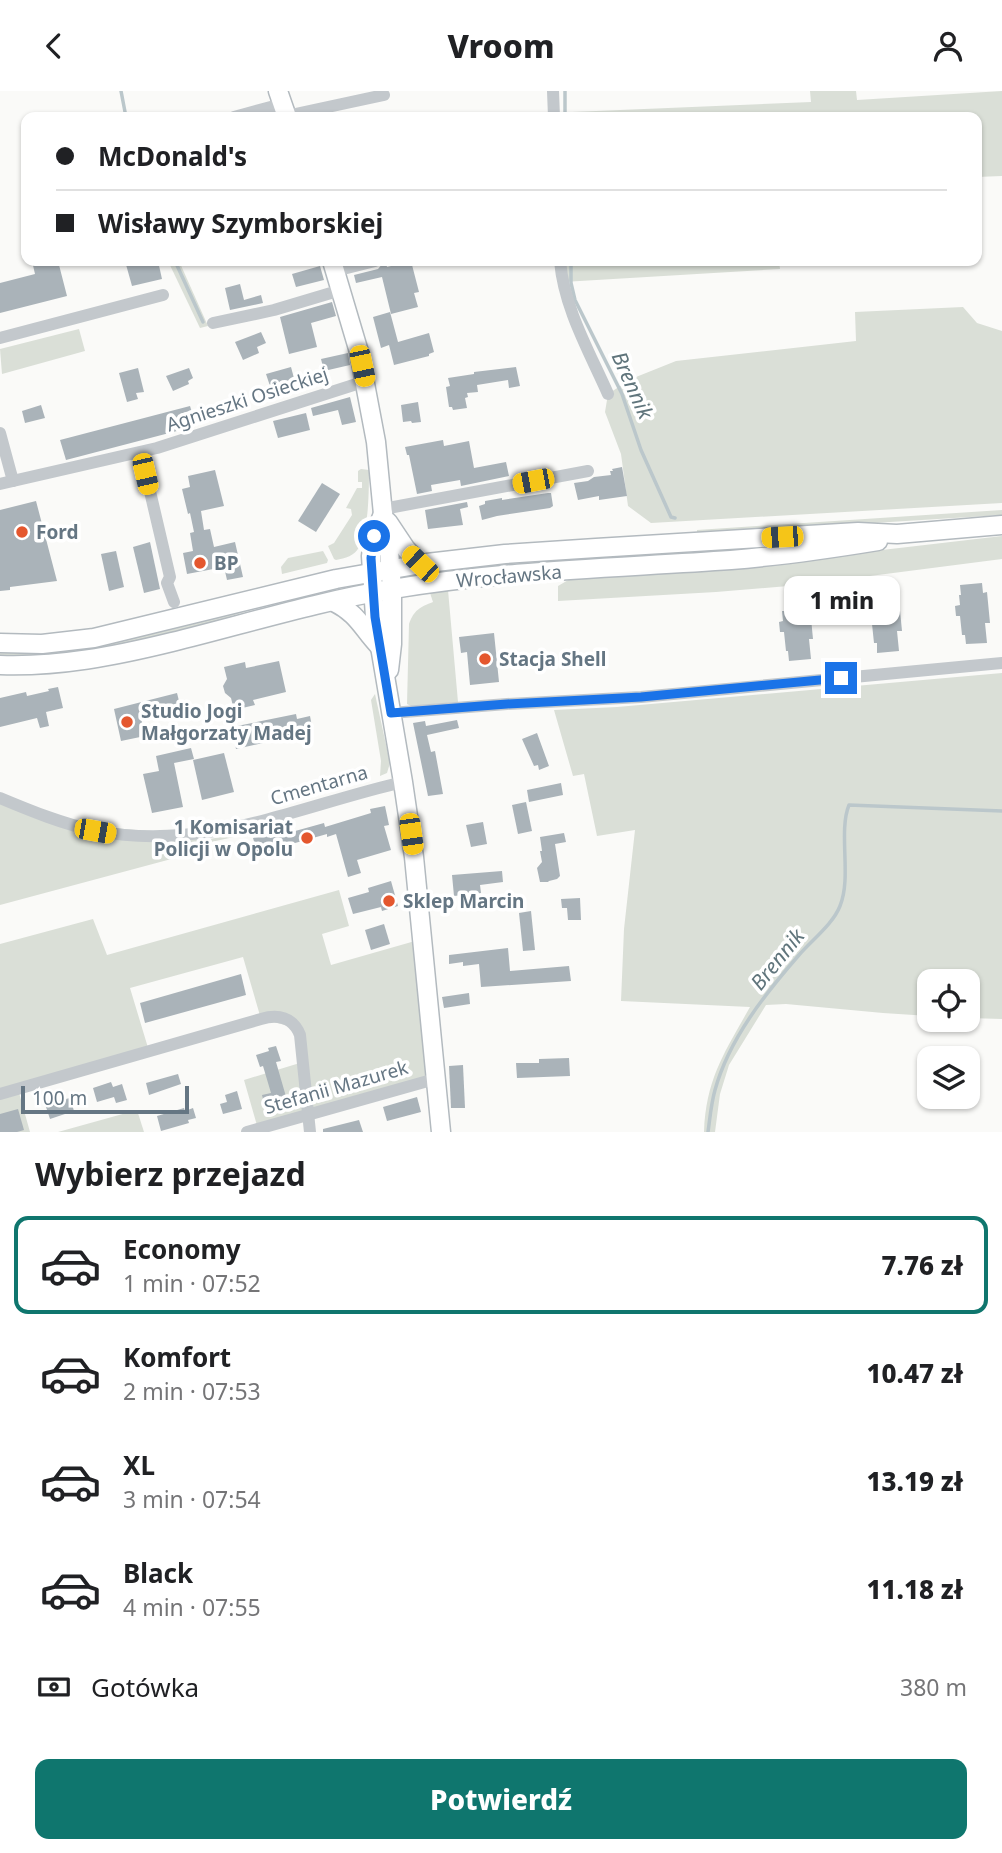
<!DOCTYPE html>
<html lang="pl">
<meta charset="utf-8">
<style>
body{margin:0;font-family:"Noto Sans",sans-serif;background:#f6f6f6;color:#202124;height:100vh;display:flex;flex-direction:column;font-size:26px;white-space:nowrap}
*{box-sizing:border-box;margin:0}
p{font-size:23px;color:#757577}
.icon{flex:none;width:38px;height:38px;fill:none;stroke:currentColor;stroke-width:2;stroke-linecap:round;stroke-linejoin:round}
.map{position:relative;height:1041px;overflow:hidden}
.drawer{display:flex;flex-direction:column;background:#fff;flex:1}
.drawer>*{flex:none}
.top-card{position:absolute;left:21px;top:21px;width:961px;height:154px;border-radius:14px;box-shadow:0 2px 5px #0004;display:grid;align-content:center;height:154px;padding:0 35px;background:#fff}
.tools{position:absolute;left:917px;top:878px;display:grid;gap:14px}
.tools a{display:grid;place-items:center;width:63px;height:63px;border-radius:14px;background:#fff;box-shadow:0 2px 5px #0004;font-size:35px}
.scale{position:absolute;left:21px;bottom:18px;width:168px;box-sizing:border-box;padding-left:7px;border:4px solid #657683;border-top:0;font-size:19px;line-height:24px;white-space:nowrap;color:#657683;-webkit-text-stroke:5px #fff;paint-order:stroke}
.end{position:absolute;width:32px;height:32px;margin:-16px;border:9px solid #1a73e8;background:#fff;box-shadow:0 0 0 4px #fff}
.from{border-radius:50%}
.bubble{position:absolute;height:49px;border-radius:14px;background:#fff;box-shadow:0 2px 5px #0004;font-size:23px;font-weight:800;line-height:49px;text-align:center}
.car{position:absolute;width:21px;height:42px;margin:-21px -10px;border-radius:9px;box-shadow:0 0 5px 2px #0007;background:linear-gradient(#f5c518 24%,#345 0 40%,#f5c518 0 76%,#345 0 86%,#f5c518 0)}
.top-card b{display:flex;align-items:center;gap:24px;height:66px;font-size:26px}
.top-card b+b{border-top:2px solid #e0e0e0}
.top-card i{width:18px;height:18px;background:#202124}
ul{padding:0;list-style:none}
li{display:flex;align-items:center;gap:21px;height:98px;margin:0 14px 10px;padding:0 21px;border:4px solid transparent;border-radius:14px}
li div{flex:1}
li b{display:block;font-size:26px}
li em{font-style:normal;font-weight:800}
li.current{border-color:#0f766e}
li>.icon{width:63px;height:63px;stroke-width:1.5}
h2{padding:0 35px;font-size:32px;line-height:84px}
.pay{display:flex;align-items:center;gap:18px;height:77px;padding:0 35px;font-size:26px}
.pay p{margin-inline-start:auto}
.cta{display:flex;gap:14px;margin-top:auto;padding:14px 35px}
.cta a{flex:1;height:80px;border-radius:14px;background:#0f766e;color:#fff;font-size:28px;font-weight:800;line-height:80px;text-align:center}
header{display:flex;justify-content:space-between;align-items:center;height:91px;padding:0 35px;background:#fff;font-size:32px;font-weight:800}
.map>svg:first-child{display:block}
.green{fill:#dadfd7}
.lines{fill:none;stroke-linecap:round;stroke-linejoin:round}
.stream{stroke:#bbc7cb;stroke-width:3.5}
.building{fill:#aab3b9}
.secondary-casing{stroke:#b3babf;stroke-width:21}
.street{stroke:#c3c8cc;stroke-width:12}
.secondary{stroke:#fff;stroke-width:18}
.route{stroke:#1a73e8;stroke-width:9}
.poi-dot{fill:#e4572e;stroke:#fff;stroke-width:2.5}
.labels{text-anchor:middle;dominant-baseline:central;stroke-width:7;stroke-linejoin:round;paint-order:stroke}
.street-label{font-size:19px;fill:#657683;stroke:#fff}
.poi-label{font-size:19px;font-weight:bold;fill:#657683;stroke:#fff;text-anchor:start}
.water-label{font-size:21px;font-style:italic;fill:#60757c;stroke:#fff}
</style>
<header><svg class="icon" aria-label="back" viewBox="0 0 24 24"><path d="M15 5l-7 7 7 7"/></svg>Vroom<svg class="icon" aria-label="person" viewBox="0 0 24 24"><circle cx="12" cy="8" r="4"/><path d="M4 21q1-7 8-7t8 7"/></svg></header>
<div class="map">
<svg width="1002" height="1041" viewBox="0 0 1002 1041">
<rect width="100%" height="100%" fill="#fafaf8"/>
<g class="green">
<polygon points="810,0 856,0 857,9 1002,0 1002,85 977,86 976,26 554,26 554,22 572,21 811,11"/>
<polygon points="168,170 179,170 208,235 200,237"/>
<polygon points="560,170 779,170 780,178 563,191"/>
<polygon points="963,216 977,232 1002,240 1002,412 651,432 628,415 621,363 605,321 608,303 631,288 676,270 856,250 855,221"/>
<polygon points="79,238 85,260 2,283 0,258"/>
<path d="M361,378L369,379C369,399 369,438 359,456C355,465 345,467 336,469L334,468L328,455L334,452L352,424L351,418L346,417L357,397H362V391H358V380Z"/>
<polygon points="1002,419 1002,424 697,443 697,439"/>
<polygon points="1002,445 1002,468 800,494 716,501 558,510 558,495 570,488 727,477"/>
<polygon points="323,460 328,469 327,472 282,483 281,476 288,467"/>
<path d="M334,496V499L273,512L203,534L113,558L72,564L0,566V560C32,558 71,559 103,553C180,539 257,515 334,496Z"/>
<path d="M440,499H448L458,611L411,615L407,613L409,533C414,519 420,516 433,511L430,502Z"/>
<path d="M1002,582V928L968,927V891H929V925L883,922L786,913L766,914L729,974L720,1003L715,1041H704C706,987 725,961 750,916L621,910L624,838L635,739L597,745L584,683L573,685L554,619L617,616Z"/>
<polygon points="375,603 390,672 387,682 380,685 381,670 371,609"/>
<polygon points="0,707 69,733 191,744 204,749 232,744 234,746 211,751 216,756 0,814"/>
<polygon points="339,799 349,835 322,843 331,874 422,848 435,988 258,1038 244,989 303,971 297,937 261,928 243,866 130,897 149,960 18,998 30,1041 0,1041 0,853 93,828 107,864"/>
<polygon points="137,1019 144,1041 58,1041"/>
</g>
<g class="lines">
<g class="stream">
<polyline points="121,0 126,26"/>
<polyline points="565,26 565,0"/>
<polyline points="175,170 203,231"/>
<polyline points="571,170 571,192 575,209 622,303 641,359 671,426 675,427"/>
<path d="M708,1041C710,1027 711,1013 715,999C729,948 765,903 799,864C812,849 833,833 840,815C852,786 838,741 849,714L1002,720"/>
</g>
</g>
<g class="building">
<polygon points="32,170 58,170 67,205 0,222 0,192 35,183"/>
<polygon points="125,170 158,170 162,188 132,195"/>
<polygon points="411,170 419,201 414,202 418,216 391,223 382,186 356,192 354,184 378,178 383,172 386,171 387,176"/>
<polygon points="320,175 324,189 296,196 292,183"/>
<polygon points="240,193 244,209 261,204 263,212 230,219 225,197"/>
<polygon points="332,211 336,225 311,232 317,256 289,263 280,226"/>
<polygon points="390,221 398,251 429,242 434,261 429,263 429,265 394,274 389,254 381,257 373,226"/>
<polygon points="261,241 266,252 257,256 259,262 243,269 235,251"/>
<polygon points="348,262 350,274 324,280 321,268"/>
<polygon points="291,276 295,291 271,298 266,283"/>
<polygon points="516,276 520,295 509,297 508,289 477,294 478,301 467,302 468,306 465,307 467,317 453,319 452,316 449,316 446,296 450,295 448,287 474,283 474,281"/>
<polygon points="138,277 144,301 136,302 138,308 127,311 119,282"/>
<polygon points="189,277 193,287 188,290 189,293 173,300 166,285"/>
<polygon points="350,306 356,331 342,334 338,319 313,325 311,317"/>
<polygon points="418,311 421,331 412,332 411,330 403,331 401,314"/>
<polygon points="41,314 45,327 25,332 22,320"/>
<polygon points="190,315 196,335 66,369 60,349"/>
<polygon points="306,322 310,339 278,347 273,330"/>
<polygon points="443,349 444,355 469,350 474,377 506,371 509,385 461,395 460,389 431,394 432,400 417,403 409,364 407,364 405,356"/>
<polygon points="622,376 627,405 599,409 599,405 578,409 574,392 588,390 594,386 611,384 610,380 613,380 612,378"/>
<polygon points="215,379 224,415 201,420 204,439 210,438 214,456 235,451 243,486 227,489 224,476 187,483 183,462 193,460 190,442 194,441 190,422 188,423 182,398 190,396 188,385"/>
<polygon points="322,392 340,403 316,441 298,430"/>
<polygon points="548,402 551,402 553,415 550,417 497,425 482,429 479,415 485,413 485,410 502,407 502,409"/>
<polygon points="36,410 57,490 10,496 10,499 0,500 0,419"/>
<polygon points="467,411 468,416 460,418 463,434 428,438 425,419"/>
<polygon points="150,451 160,498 144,502 133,456"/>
<polygon points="116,460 124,496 109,500 101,463"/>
<polygon points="982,492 983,502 987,501 990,532 985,532 987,552 966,553 965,544 962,544 960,525 956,525 955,515 960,514 959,504 961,504 960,494"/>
<polygon points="893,500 894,510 899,509 902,540 897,540 899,560 877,562 877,552 874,552 872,533 868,533 867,523 871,522 870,512 873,512 872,502"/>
<polygon points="805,508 806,518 810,517 813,548 809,548 811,568 789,570 788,560 786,560 784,541 780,541 779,531 783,530 782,520 785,520 784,510"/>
<polygon points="494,542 499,591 470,594 467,561 461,562 459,546"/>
<polygon points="279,570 286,601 253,609 255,614 234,619 231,607 225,602 223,595 227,588 224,576 245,571 246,577"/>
<polygon points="58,596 63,617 46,621 49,635 40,637 37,627 0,636 0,607 26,601 27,605 49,600 48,598"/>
<polygon points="177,602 181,618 141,627 145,645 121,650 114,618"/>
<polygon points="296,623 297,628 310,625 313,641 236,658 232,636"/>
<polygon points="457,629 459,637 427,644 431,661 435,660 443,703 428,705 413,632 425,630 426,635"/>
<polygon points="537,642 549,675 539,679 538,674 534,675 522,648"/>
<polygon points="191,657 194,668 174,672 183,716 152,722 143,683 159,680 156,665"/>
<polygon points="224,662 234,701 202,709 193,669"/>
<polygon points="561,692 563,704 529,711 527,699"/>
<polygon points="526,711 532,740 518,743 512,714"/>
<polygon points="385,715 389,734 384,735 391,759 357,769 361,782 348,786 336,743 327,746 327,743 288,754 289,757 259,767 253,747 269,743 270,747 324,732 325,736 371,722 370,718"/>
<polygon points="483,731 487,753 471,756 466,734"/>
<polygon points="564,742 566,751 555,753 560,785 557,788 549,790 548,791 540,791 537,777 542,771 540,760 542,760 540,746"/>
<polygon points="502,780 503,791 480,794 481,802 454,805 452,784"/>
<polygon points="391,790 398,815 382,820 381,816 353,823 348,807 369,801 368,797"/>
<polygon points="580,807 581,829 568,829 567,817 562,817 561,808"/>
<polygon points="531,820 535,859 523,860 519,822"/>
<polygon points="384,833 390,853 371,859 365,839"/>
<polygon points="508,857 510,880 569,875 571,890 481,896 479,873 463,875 463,871 449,873 449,864"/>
<polygon points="241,883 246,904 145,932 140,912"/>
<polygon points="469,902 470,913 444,917 442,906"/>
<polygon points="276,955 281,970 276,971 287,1009 265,1016 262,1004 271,1002 263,975 260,976 256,964 269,960 268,957"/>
<polygon points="569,967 570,985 517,987 516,972 539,972 539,968"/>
<polygon points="463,974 465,1017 451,1017 449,975"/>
<polygon points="178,983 181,993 149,1004 146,992"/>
<polygon points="111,991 113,996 122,993 127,1009 116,1012 114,1006 97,1011 93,997"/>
<polygon points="237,1000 242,1018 223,1023 220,1013 227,1011 225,1004"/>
<polygon points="417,1006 421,1021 387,1030 383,1016"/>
<polygon points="70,1007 74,1020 50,1028 45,1013"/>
<polygon points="184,1017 185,1020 193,1017 196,1027 188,1029 189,1032 161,1040 157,1025"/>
<polygon points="18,1018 24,1039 17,1041 0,1041 0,1023"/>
<polygon points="359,1029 363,1041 323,1041 323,1038"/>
</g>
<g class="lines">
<defs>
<g id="secondary">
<polyline points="278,0 287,26"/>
<polyline points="332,170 359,261 376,351 383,423 388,446 392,498 392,553 389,579"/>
<polyline points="383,423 374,445 371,465 375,526 403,691 414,766 441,1041"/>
<polyline points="388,431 406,458 420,473"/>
<path d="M334,511C358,523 362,537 379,555"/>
<polyline points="0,552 42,553 94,547 336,488 427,472 505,463 596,457 858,441 897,443 1002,434"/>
<path d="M0,574C59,576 115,565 172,551C245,533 319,510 393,498C505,479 618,477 731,469C780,465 829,458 878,450"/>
</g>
</defs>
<use href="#secondary" class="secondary-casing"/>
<g class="street">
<polyline points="553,0 554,26"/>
<polyline points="286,25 384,4"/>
<polyline points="234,26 282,13"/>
<path d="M560,170C564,217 589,260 608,303"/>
<polyline points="335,180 375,170"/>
<polyline points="213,232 274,219 341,199"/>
<polyline points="0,247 163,204"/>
<polyline points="0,342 13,390"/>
<polyline points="141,362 170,486 167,492 174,511"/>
<polyline points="0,393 157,357 366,290"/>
<polyline points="383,418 588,380"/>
<polyline points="391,622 507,613 641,606 1002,572"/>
<path d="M0,707C31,720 63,733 96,740C206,761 299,715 403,691"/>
<path d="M0,1003L261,928C278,923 293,926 300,944L310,1041"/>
<polyline points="247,1041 435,988"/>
</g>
<use href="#secondary" class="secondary"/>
</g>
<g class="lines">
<polyline class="route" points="374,445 371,467 375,526 391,622 507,613 641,606 841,587"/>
</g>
<g class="poi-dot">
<circle cx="22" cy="441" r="7"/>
<circle cx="200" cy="472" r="7"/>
<circle cx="485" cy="568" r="7"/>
<circle cx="127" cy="631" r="7"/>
<circle cx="307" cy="747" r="7"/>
<circle cx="389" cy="810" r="7"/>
</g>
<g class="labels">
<g class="street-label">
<text transform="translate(247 308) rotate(-18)">Agnieszki Osieckiej</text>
<text transform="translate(509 485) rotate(-5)">Wrocławska</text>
<text transform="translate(319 694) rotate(-16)">Cmentarna</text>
<text transform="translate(336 996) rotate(-16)">Stefanii Mazurek</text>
</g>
<g class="poi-label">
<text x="36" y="441">Ford</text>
<text x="214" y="472">BP</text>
<text x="499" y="568">Stacja Shell</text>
<text x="141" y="620">Studio Jogi<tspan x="141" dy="22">Małgorzaty Madej</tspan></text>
<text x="293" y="736" text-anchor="end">1 Komisariat<tspan x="293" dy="22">Policji w Opolu</tspan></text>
<text x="403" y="810">Sklep Marcin</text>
</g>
<g class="water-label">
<text transform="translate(633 294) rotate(66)">Brennik</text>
<text transform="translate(777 868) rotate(-51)">Brennik</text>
</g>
</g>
</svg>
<div class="tools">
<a><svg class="icon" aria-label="locate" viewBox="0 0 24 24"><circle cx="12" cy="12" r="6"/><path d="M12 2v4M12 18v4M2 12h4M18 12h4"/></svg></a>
<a><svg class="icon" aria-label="layers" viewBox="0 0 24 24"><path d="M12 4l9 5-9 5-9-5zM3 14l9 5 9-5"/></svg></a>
</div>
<div class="scale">100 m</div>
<i class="end from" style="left:374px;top:445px"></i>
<i class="end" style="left:841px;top:587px"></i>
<div class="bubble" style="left:784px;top:485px;width:116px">1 min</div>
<i class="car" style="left:362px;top:275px;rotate:168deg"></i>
<i class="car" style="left:145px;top:383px;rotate:167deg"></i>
<i class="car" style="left:533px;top:390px;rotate:259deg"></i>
<i class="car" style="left:782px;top:446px;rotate:267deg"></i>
<i class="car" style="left:420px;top:473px;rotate:314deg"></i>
<i class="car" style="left:95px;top:740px;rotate:100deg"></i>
<i class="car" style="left:411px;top:743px;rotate:172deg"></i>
<div class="top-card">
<b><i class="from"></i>McDonald's</b>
<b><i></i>Wisławy Szymborskiej</b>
</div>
</div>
<section class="drawer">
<h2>Wybierz przejazd</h2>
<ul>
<li class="current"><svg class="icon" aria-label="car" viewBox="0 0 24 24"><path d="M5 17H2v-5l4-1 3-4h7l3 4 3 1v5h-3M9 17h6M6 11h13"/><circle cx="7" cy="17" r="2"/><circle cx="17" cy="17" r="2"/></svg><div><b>Economy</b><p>1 min · 07:52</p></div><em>7.76 zł</em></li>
<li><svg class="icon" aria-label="car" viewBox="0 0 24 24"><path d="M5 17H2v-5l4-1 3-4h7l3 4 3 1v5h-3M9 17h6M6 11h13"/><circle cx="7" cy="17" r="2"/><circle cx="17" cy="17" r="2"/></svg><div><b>Komfort</b><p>2 min · 07:53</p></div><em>10.47 zł</em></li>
<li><svg class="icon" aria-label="car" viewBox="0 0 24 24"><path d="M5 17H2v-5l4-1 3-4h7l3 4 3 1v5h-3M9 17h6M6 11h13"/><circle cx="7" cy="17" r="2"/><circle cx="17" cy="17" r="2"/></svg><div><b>XL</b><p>3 min · 07:54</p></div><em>13.19 zł</em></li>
<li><svg class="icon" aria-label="car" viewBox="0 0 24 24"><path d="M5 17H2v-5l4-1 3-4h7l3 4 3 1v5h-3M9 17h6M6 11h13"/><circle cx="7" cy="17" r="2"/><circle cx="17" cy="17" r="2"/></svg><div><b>Black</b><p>4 min · 07:55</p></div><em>11.18 zł</em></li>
</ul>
<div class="pay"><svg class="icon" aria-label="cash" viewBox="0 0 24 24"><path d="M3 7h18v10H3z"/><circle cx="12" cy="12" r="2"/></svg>Gotówka<p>380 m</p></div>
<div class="cta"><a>Potwierdź</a></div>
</section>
